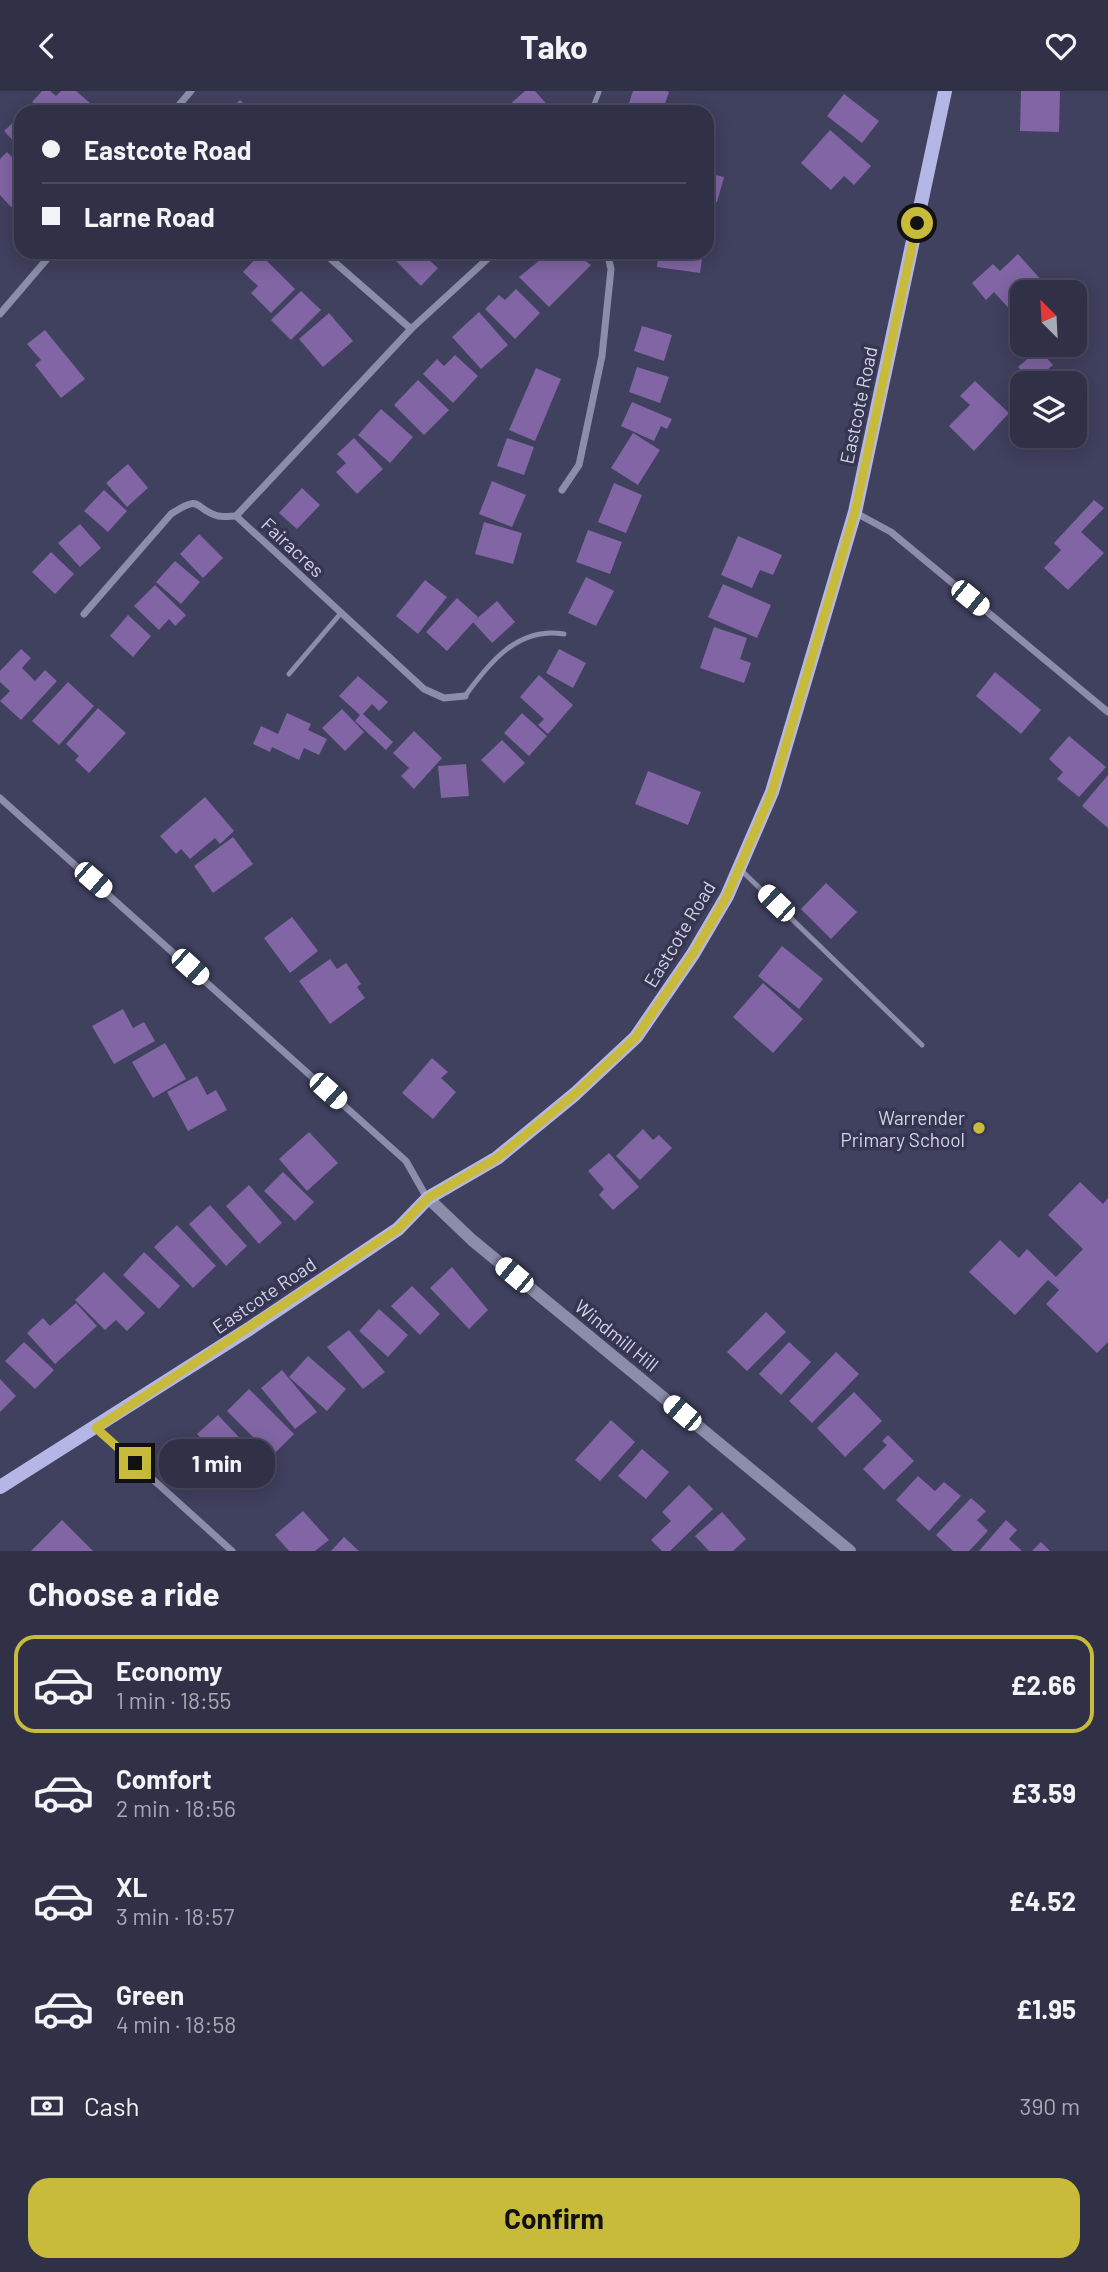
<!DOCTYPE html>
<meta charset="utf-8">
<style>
body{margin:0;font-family:Barlow,sans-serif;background:#3c3c52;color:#f1f3f6;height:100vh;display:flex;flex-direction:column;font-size:26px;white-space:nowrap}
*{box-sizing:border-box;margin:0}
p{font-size:23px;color:#a8a9b4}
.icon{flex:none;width:38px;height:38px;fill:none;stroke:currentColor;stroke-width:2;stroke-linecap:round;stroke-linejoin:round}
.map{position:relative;height:1460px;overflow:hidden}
.side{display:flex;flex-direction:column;background:#303047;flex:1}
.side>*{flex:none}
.top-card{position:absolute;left:14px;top:14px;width:700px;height:154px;border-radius:21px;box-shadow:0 4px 18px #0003,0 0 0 2px #4b4b60;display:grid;align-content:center;height:154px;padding:0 28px;background:#303047}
.needle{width:46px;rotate:336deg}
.tools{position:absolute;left:1010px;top:189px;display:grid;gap:14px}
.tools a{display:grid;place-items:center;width:77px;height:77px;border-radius:14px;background:#303047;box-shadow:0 4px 18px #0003,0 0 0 2px #4b4b60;font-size:35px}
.end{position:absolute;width:32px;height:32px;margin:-16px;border:9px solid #c8bb3b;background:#111;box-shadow:0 0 0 4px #111}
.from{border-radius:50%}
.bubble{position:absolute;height:49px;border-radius:21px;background:#303047;box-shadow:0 4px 18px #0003,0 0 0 2px #4b4b60;font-size:23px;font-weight:700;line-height:49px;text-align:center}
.car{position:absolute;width:21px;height:42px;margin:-21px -10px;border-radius:9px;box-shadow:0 0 5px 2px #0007;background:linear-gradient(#fff 24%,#345 0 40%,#fff 0 76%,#345 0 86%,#fff 0)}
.top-card b{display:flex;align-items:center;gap:24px;height:66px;font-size:26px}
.top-card b+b{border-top:2px solid #4b4b60}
.top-card i{width:18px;height:18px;background:#f1f3f6}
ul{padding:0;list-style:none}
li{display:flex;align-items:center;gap:21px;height:98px;margin:0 14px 10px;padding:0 14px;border:4px solid transparent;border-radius:21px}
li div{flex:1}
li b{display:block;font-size:26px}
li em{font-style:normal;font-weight:700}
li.current{border-color:#c8bb3b}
li>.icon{width:63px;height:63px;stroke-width:1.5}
h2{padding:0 28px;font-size:32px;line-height:84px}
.pay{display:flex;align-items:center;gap:18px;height:77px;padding:0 28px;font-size:26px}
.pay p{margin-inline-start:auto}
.button{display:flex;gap:14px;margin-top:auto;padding:14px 28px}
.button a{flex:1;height:80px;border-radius:21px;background:#c8bb3b;color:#111;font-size:28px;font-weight:700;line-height:80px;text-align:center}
header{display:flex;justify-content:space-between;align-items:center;height:91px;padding:0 28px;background:#303047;font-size:32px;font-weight:700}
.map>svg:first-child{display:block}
.building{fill:#8165a4}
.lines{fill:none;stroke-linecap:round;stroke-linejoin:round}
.service{stroke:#8c8dab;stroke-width:5}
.minor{stroke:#8c8dab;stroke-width:7}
.tertiary{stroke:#8c8dab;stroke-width:12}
.secondary{stroke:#b4b6e6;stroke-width:14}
.route{stroke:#c8bb3b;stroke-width:9}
.poi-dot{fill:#c8bb3b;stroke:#363653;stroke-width:2.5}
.labels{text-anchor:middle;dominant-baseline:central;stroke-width:7;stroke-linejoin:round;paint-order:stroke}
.street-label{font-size:19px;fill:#d3d4e7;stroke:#363653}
.poi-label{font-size:19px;fill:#d3d4e7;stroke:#363653;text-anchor:end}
</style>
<header><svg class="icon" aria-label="back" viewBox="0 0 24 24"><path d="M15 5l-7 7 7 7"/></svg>Tako<svg class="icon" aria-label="heart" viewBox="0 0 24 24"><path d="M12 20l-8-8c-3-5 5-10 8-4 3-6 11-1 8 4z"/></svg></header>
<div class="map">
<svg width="1108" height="1460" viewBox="0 0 1108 1460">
<rect width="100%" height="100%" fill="#40405f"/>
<g class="building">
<polygon points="42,0 50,0 56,5 61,0 76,0 97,18 94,21 44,21 32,11"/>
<polygon points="525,0 535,0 551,18 548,21 516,21 509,14"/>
<polygon points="633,0 666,0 669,1 662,21 626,21"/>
<polygon points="1021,0 1060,0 1059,41 1020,40"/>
<polygon points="844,3 879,30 862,52 827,25"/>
<polygon points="240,9 253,21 228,21"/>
<polygon points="21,24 21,58 4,40"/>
<polygon points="830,39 871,75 854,94 844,85 831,99 801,72"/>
<polygon points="7,61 21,75 21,107 11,116 0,104 0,68"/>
<polygon points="707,82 724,86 717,111 707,109"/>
<polygon points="387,161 437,161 429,169 438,177 421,195"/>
<polygon points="550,161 573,161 591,174 549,216 519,186"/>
<polygon points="659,161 703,161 700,182 657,176"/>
<polygon points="260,163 295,198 271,222 251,202 258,195 243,181"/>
<polygon points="1018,163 1051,200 1044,201 1040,197 1036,201 1022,201 1022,232 994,201 986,209 972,192 993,173 1000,180"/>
<polygon points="516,198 540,222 515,248 485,218 499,204 505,209"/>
<polygon points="301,200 321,219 291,249 271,229"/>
<polygon points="479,221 508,254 481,278 452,246"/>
<polygon points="329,222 353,250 323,276 299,248"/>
<polygon points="642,235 672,244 664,270 634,260"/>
<polygon points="45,239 85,288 61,307 35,274 41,269 27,253"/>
<polygon points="1039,258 1053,274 1032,291 1018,276"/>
<polygon points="455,264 478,285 453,312 423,283 437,268 444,275"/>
<polygon points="637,276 669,286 660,312 629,301"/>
<polygon points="536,277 561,288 535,350 509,339"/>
<polygon points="418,289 449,319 424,344 394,314"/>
<polygon points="975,290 1009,322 974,360 949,335 970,314 960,305"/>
<polygon points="632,311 672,328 667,338 661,335 654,350 621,335"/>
<polygon points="381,318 413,346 390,372 358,344"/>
<polygon points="633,342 660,359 638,394 611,377"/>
<polygon points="354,347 383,378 357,403 336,381 346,372 337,363"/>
<polygon points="507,347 534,356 524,384 497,375"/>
<polygon points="128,373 148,397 127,416 106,392"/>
<polygon points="492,390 526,404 512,436 479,423"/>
<polygon points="614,392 642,404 626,442 598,431"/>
<polygon points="302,397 320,414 297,438 279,422"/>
<polygon points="104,399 127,420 108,441 84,420"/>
<polygon points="1094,409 1104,417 1081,441 1104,462 1068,499 1044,477 1061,459 1054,452"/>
<polygon points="484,431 522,442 513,473 475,463"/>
<polygon points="80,433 101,457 80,476 58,452"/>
<polygon points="588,439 622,451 610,483 576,471"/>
<polygon points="199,443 223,467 203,487 180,463"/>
<polygon points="738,445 782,464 773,484 760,479 752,497 721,484"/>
<polygon points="51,461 74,483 55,503 32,481"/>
<polygon points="175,470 200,491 181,513 156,491"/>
<polygon points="586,486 614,500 596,535 568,522"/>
<polygon points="425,489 447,506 418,543 396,525"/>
<polygon points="723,493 771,514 757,547 708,526"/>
<polygon points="155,494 186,524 175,535 169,528 159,539 134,515"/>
<polygon points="457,507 478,526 447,560 426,541"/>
<polygon points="497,510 515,531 492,552 473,531"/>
<polygon points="128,524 151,545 133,566 110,545"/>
<polygon points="714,536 747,547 740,568 751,572 744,592 700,577"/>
<polygon points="21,558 31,567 22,577 35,590 45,579 57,590 21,629 0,610 10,600 0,591 0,580"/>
<polygon points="559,558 586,572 573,597 546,582"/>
<polygon points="995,581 1041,619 1021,643 976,605"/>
<polygon points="539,584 573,614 548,643 538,634 544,628 520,606"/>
<polygon points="358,585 388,611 379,620 372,613 363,623 393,651 386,659 355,630 360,624 339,605"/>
<polygon points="68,591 94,615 59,654 32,630"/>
<polygon points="98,617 126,642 89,682 75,669 79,665 66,653"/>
<polygon points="342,618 364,641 345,660 322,637"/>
<polygon points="287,622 311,633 308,639 327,648 319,664 304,657 299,669 272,656 270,661 253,653 261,635 278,643"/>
<polygon points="522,622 547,645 529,665 504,642"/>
<polygon points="414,640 442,667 414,698 401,685 409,677 393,662"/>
<polygon points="1069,645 1106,676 1079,706 1057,688 1063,681 1049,668"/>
<polygon points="502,649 525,672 504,692 481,669"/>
<polygon points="466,673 469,705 441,707 438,675"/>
<polygon points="648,680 701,701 688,734 635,713"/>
<polygon points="1108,684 1108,737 1082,715"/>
<polygon points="205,706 234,740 220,753 215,747 190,768 181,758 176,763 160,745"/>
<polygon points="233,746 253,773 213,802 194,775"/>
<polygon points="826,792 857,821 831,848 801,818"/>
<polygon points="292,826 318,860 290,882 264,847"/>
<polygon points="782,855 823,888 799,918 758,885"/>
<polygon points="330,868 337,878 346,872 361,893 357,896 365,907 330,933 299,890"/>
<polygon points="763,892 803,928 773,962 733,926"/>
<polygon points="123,918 133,937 144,931 155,950 114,973 92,935"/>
<polygon points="165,952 186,988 153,1007 132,971"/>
<polygon points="432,967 448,981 441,987 456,1001 433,1028 402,1002"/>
<polygon points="197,985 207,1004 216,999 227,1019 188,1040 167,1001"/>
<polygon points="643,1038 653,1049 659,1044 672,1057 640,1089 616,1065"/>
<polygon points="309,1041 338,1072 307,1100 279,1068"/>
<polygon points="609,1062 639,1096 613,1119 599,1104 604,1098 588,1080"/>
<polygon points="283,1081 314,1111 295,1130 264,1100"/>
<polygon points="1080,1091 1103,1113 1108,1107 1108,1251 1097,1262 1046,1213 1059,1199 1048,1189 1015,1224 969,1181 1000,1149 1019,1167 1027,1158 1056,1186 1083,1158 1048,1124"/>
<polygon points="249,1094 282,1132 259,1153 226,1115"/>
<polygon points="210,1114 247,1155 226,1175 189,1133"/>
<polygon points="177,1134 216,1175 193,1197 154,1156"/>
<polygon points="144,1161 180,1195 159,1218 123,1184"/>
<polygon points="452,1176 488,1219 469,1238 430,1197"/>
<polygon points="104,1181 145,1222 127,1240 116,1229 105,1239 75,1209"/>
<polygon points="412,1195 440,1223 420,1244 391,1215"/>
<polygon points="76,1212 97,1235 55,1273 27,1242 43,1227 50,1235"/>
<polygon points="379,1218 408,1244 388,1266 359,1240"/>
<polygon points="766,1221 786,1241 747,1280 727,1261"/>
<polygon points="349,1239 385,1281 363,1298 327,1256"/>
<polygon points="24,1251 54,1279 35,1298 5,1270"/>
<polygon points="789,1251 811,1271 781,1304 759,1283"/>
<polygon points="836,1261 859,1283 812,1332 789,1310"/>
<polygon points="308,1265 346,1298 327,1320 289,1286"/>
<polygon points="282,1279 317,1321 295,1338 261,1297"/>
<polygon points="0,1288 16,1305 0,1321"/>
<polygon points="249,1298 294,1343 272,1365 227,1320"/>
<polygon points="854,1301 882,1330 845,1366 817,1337"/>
<polygon points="218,1324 253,1361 233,1381 197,1343"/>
<polygon points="611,1329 635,1351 600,1390 575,1369"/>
<polygon points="888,1344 914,1370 884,1399 863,1378 887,1354 882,1350"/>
<polygon points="642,1358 669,1381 646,1408 618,1385"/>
<polygon points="918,1385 935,1400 944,1391 961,1405 929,1440 896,1409"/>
<polygon points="689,1394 713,1418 670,1460 662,1460 651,1449 671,1430 662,1421"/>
<polygon points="971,1407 986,1420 977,1429 988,1440 969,1460 953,1460 936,1444"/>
<polygon points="303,1420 329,1449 315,1460 289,1460 275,1444"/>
<polygon points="722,1421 746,1448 733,1460 709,1460 695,1445"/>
<polygon points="62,1429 93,1460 31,1460"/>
<polygon points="1006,1429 1017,1439 1009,1448 1022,1460 979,1460"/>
<polygon points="344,1446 359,1460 331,1460"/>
<polygon points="1041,1451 1050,1460 1032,1460"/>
</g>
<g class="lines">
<g class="service">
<polyline points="591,21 599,1"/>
<polyline points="289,583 341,522"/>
<path d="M465,605C489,572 518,535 564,543"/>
<polyline points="741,779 922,954"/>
</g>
<g class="minor">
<polyline points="173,21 191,0"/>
<polyline points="323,161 411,238"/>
<polyline points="0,223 53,161"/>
<polyline points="562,399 579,374 602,265 611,178 607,161"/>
<polyline points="856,422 891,441 1108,621"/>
<path d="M84,523L171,423C203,402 193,418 218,425C223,426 231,425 236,425"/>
<polyline points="465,605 444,607 424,598 236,425 411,238 495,161"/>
<polyline points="0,707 406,1070 427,1107"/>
<polyline points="96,1337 232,1460"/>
</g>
<polyline class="tertiary" points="428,1107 472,1149 850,1460"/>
<polyline class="secondary" points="0,1396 249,1238 398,1138 428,1107 497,1067 575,1003 636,946 693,863 727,805 772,701 855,421 945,0"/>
</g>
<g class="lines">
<polyline class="route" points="135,1372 96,1337 398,1138 428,1107 497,1067 575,1003 636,946 693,863 727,805 772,701 855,421 917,132"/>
</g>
<circle class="poi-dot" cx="979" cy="1037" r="7"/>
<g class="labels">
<g class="street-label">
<text transform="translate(858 314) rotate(-78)">Eastcote Road</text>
<text transform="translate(293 456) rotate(43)">Fairacres</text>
<text transform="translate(679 843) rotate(-59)">Eastcote Road</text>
<text transform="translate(264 1204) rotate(-34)">Eastcote Road</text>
<text transform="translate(617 1244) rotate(39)">Windmill Hill</text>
</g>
<g class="poi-label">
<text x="965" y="1026">Warrender<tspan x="965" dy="22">Primary School</tspan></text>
</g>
</g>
</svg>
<div class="tools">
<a><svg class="needle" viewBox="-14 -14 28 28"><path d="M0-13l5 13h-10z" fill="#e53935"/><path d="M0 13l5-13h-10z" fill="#a8a9b4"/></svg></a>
<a><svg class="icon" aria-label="layers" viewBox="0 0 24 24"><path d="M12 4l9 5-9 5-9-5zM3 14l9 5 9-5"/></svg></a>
</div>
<i class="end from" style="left:917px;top:132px"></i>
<i class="end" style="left:135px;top:1372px"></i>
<div class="bubble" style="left:159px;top:1348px;width:116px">1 min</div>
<i class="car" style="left:970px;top:507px;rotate:129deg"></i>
<i class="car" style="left:93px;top:789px;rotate:131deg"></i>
<i class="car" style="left:776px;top:812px;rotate:314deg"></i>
<i class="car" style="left:190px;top:876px;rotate:132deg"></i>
<i class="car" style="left:328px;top:1000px;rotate:132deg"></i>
<i class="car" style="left:514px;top:1184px;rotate:310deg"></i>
<i class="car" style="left:682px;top:1322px;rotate:310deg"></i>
<div class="top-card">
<b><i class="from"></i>Eastcote Road</b>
<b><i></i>Larne Road</b>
</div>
</div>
<section class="side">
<h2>Choose a ride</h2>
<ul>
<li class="current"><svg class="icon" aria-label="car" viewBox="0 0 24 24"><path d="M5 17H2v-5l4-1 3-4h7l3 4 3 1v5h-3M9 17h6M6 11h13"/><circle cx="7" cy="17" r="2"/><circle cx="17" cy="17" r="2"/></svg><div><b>Economy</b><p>1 min · 18:55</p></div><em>£2.66</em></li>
<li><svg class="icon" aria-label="car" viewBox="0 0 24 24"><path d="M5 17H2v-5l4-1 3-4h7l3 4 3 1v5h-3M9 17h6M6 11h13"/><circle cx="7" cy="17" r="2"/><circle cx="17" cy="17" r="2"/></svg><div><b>Comfort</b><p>2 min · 18:56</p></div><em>£3.59</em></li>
<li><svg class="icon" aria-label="car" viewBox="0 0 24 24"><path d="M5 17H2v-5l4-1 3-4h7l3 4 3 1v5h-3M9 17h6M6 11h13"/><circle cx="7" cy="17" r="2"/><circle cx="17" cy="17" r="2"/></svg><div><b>XL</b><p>3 min · 18:57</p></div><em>£4.52</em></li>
<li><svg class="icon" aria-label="car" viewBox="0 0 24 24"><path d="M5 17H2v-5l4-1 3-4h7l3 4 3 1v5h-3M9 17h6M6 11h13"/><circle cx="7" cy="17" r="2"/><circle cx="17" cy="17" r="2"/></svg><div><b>Green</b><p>4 min · 18:58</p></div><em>£1.95</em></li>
</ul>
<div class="pay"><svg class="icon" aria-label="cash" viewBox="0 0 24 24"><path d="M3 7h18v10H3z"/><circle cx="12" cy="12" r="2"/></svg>Cash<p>390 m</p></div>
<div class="button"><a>Confirm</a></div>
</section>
